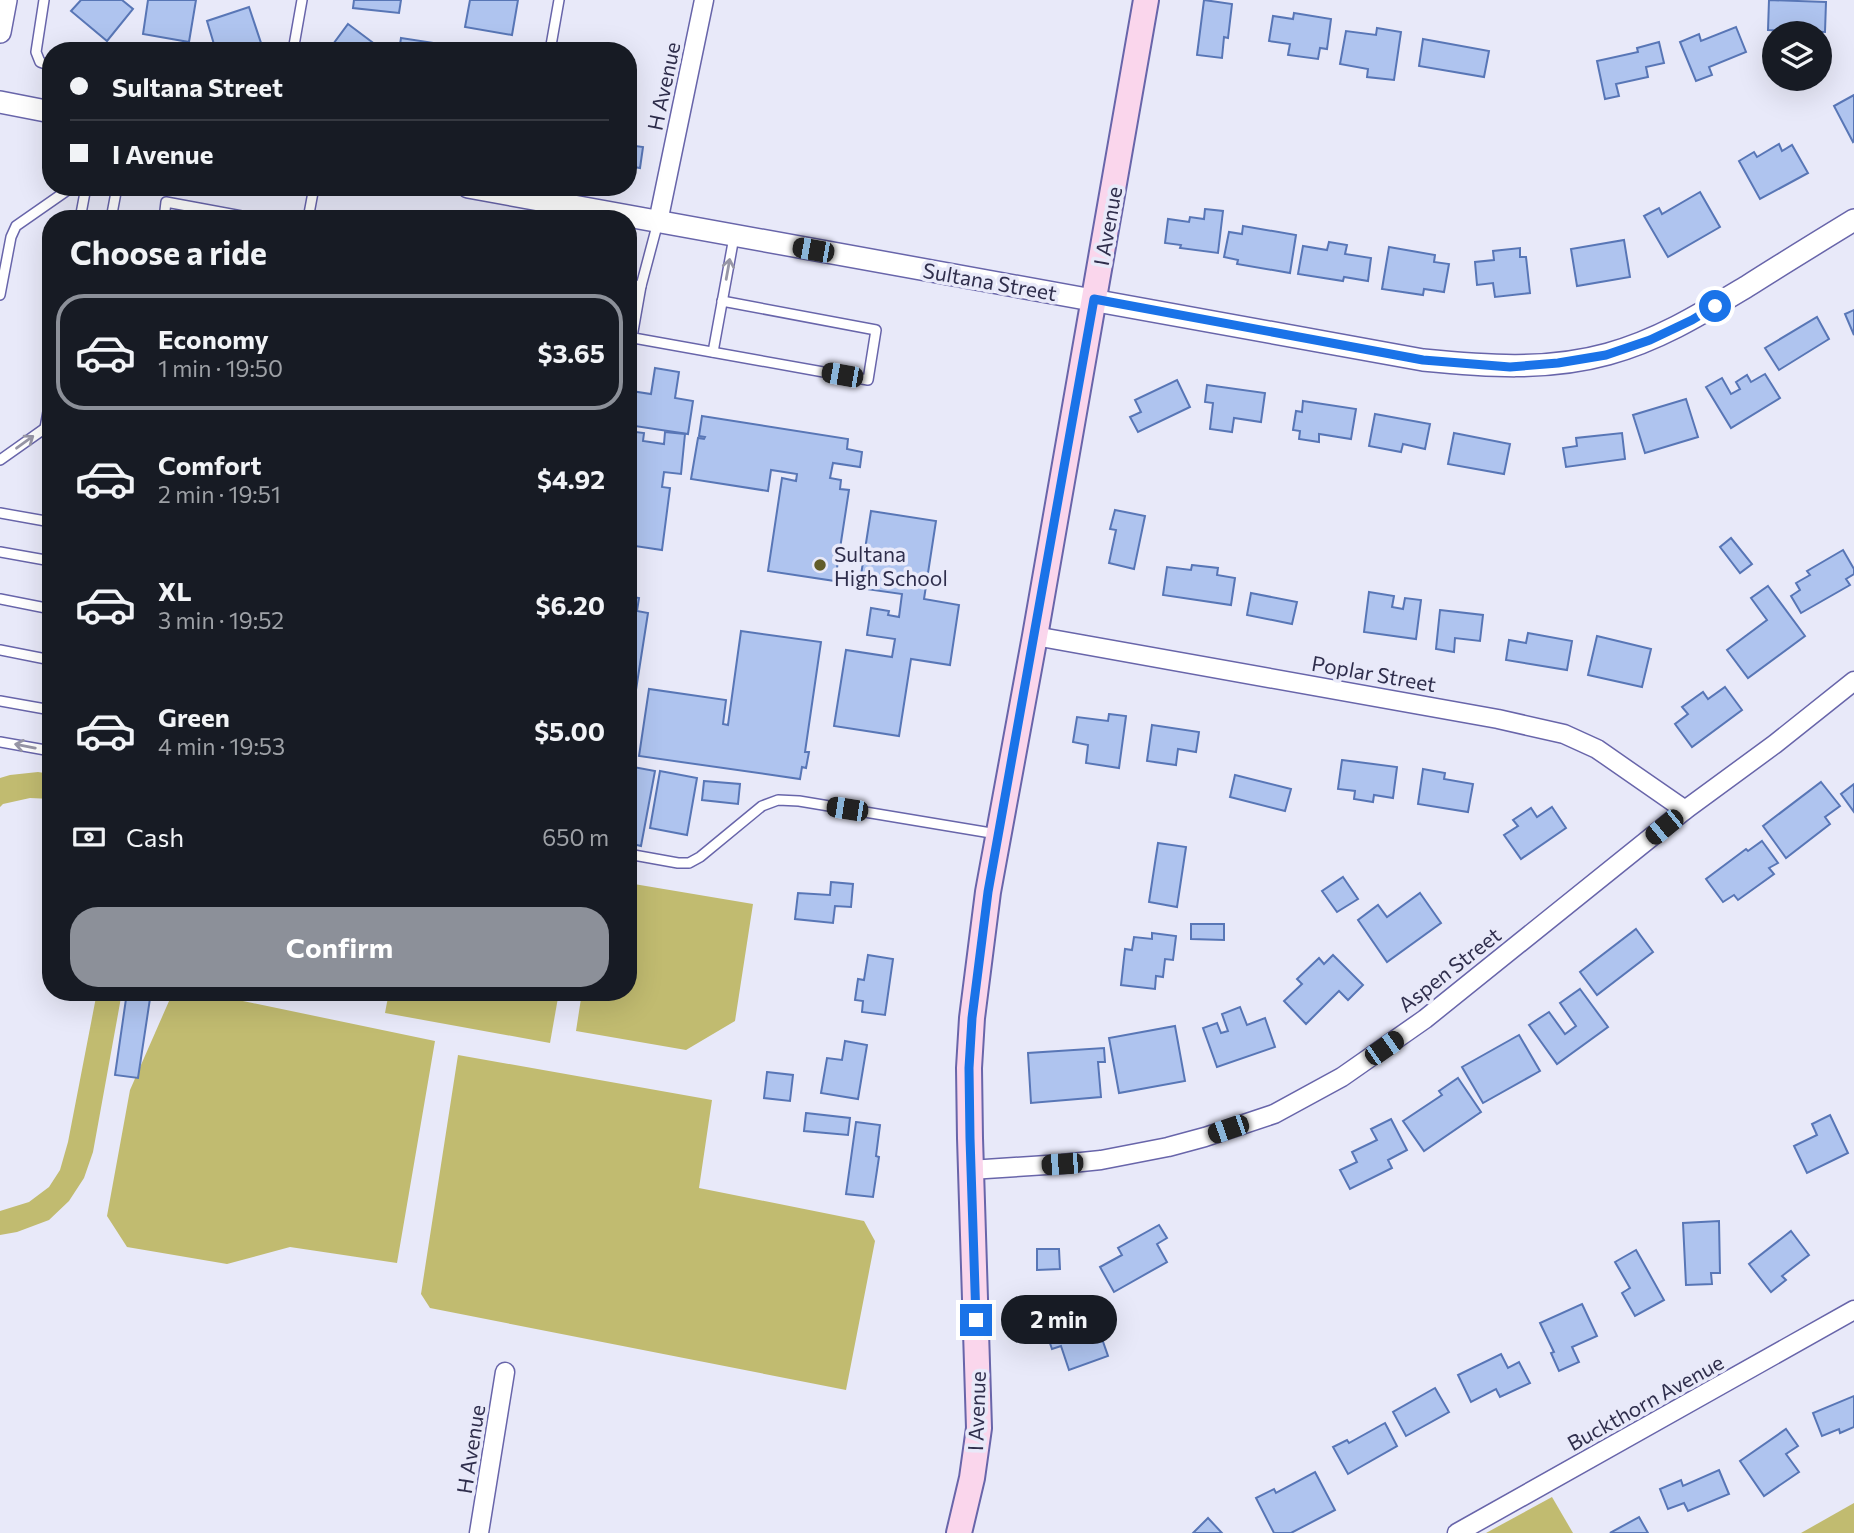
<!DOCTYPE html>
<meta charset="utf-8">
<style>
body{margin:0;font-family:Commissioner,sans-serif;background:#242831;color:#f1f3f6;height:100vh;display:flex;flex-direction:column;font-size:26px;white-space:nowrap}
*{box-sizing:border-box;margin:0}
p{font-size:23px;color:#9ea1a6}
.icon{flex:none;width:38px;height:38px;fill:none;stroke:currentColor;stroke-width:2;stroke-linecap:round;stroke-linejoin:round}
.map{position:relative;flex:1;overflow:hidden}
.panel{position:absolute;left:42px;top:210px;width:595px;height:791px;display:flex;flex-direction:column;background:#171b24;border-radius:28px;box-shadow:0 7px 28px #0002}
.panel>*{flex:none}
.hud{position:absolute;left:42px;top:42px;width:595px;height:154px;border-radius:28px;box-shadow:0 7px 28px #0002;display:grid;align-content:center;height:154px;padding:0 28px;background:#171b24}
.fabs{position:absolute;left:1762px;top:21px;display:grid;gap:14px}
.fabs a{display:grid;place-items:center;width:70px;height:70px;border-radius:50%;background:#171b24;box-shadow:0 7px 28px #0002;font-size:35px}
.end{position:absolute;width:32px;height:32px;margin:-16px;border:9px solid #1a73e8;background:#fff;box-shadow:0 0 0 4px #fff}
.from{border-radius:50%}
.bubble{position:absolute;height:49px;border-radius:24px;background:#171b24;box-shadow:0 7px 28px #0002;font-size:23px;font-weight:700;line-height:49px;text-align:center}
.car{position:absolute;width:21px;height:42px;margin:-21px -10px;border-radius:9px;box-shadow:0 0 5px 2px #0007;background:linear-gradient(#222 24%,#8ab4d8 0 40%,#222 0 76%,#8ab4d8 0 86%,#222 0)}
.hud b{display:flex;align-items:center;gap:24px;height:66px;font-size:26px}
.hud b+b{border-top:2px solid #363941}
.hud i{width:18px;height:18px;background:#f1f3f6}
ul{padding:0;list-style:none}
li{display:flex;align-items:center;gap:21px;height:116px;margin:0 14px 10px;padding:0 14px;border:4px solid transparent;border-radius:28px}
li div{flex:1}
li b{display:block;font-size:26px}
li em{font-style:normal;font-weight:700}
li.current{border-color:#8c9099}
li>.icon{width:63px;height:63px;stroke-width:1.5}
h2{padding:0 28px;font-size:32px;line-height:84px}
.pay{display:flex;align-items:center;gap:18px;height:77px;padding:0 28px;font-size:26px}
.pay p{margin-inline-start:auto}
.primary-button{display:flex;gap:14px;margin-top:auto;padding:14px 28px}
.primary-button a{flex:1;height:80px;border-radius:28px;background:#8c9099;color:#fff;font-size:28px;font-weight:700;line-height:80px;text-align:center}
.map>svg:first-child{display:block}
.green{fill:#c1bb70}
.building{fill:#afc4ef;stroke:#5876b6;stroke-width:2}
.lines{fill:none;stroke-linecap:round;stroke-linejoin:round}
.service-casing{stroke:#6865aa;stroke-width:12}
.minor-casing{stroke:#6865aa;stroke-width:21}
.tertiary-casing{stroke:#6865aa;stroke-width:24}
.secondary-casing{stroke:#6865aa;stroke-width:28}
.service{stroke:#fff;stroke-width:9}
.minor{stroke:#fff;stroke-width:18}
.tertiary{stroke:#fff;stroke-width:21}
.secondary{stroke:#fad6ec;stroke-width:24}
.oneway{stroke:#9796a6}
.route{stroke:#1a73e8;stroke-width:9}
.poi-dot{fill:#625d2a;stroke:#e8e9f9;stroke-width:2.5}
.labels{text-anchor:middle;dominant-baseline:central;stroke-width:7;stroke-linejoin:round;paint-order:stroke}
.street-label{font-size:21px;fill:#2f2e4c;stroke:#e8e9f9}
.poi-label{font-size:21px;fill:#2f2e4c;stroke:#e8e9f9;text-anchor:start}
</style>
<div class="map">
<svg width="1854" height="1533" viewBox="0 0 1854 1533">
<rect width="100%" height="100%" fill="#e8e9f9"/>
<g class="green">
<polygon points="38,772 51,774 51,799 30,798 3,804 0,807 0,778 10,775"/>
<polygon points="628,883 753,904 735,1021 686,1050 576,1031 582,992 628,992"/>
<polygon points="97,992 122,992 93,1152 84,1178 69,1201 49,1220 17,1232 0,1235 0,1211 29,1202 49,1187 60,1170 68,1142"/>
<polygon points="173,992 200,992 435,1041 397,1263 290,1247 227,1264 127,1247 107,1216 130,1090"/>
<polygon points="389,992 559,992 550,1043 385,1013"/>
<polygon points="458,1055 712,1100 699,1188 864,1221 875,1241 846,1390 430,1308 421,1294"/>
<polygon points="1552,1497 1573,1533 1486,1533"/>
<polygon points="1854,1503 1854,1533 1801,1533"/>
</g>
<g class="building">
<polygon points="81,0 122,0 133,9 107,41 71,11"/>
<polygon points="148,0 196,0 189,42 143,34"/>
<polygon points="354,0 401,0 399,13 353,8"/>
<polygon points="470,0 518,0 512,35 465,27"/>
<polygon points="1204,0 1232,4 1228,38 1224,37 1222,58 1197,55"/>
<polygon points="1769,0 1826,2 1825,32 1768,30"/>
<polygon points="249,7 262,46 248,51 216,51 207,21"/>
<polygon points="1294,13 1331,19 1327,49 1320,48 1318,59 1288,55 1290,44 1269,41 1273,16 1293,19"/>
<polygon points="348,24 384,51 328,51"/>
<polygon points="1736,27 1746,52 1709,67 1712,75 1696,81 1680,42 1699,34 1701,41"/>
<polygon points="1377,28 1401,32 1394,80 1367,77 1368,69 1340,64 1346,31 1376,35"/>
<polygon points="401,38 447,45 446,51 399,51"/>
<polygon points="1423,39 1489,51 1484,77 1419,66"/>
<polygon points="1659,42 1664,63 1646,67 1648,77 1616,84 1619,96 1605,99 1597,61 1638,52 1637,48"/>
<polygon points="1854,95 1854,141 1853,142 1834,106"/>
<polygon points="1779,144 1782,151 1792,145 1808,173 1760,199 1739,161 1754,152 1757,157"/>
<polygon points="628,145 643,147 640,168 628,166"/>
<polygon points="1700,192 1720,227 1668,257 1644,216 1659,208 1662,214"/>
<polygon points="1205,209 1223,211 1218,253 1180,248 1181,245 1165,243 1168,219 1189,222 1190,217 1204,219"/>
<polygon points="1243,226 1296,235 1290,273 1237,264 1238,260 1224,257 1229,232 1242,234"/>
<polygon points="1624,240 1630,277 1577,286 1571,249"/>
<polygon points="1329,242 1347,245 1345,254 1371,258 1368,281 1344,277 1343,281 1298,274 1303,246 1327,250"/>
<polygon points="1389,247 1435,255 1434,262 1449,264 1444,292 1424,289 1423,295 1382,289"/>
<polygon points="1520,248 1520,257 1526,257 1530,293 1495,297 1493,283 1477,285 1475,262 1494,260 1493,251"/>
<polygon points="1854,310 1854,335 1845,314"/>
<polygon points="1817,317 1829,339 1779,370 1765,348"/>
<polygon points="655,368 679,372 675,398 693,401 688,434 628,425 631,391 651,394"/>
<polygon points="1765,374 1780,398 1731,428 1706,387 1722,378 1731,394 1740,389 1736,382 1747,375 1751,382"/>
<polygon points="1177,380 1190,407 1138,432 1130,417 1141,412 1135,400"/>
<polygon points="1207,385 1265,393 1261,422 1234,418 1232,432 1210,429 1213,403 1205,402"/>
<polygon points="1686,399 1698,437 1645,453 1633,415"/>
<polygon points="1303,401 1356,409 1351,439 1319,434 1319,442 1299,439 1300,431 1293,430 1296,411 1302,412"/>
<polygon points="1375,414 1430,424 1425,449 1403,444 1401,452 1369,446"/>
<polygon points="702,416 848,439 847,449 862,452 860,467 833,463 830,478 841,480 840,489 849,490 835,581 768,571 782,478 796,481 797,474 771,470 768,491 691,479 698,438 704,439 705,437 699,436"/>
<polygon points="628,431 644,433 643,441 664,444 665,432 685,434 681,474 664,472 662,487 670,488 662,550 628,545 628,481 632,481 634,466 628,466"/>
<polygon points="1454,433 1510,444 1504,474 1448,464"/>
<polygon points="1622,433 1625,459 1566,467 1563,448 1577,446 1576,438"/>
<polygon points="1115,510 1145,516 1134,569 1109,563 1116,530 1110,529"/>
<polygon points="871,511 936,521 924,599 959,605 950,665 911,659 899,736 834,726 846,650 892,657 895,639 867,635 871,608 889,611 888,615 899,617 902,594 859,588"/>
<polygon points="1731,538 1752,564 1740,573 1720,547"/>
<polygon points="1843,550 1854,569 1854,574 1846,579 1850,585 1801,613 1791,596 1800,590 1796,583 1810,575 1807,571"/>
<polygon points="1192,565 1218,568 1217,575 1235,578 1231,605 1163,595 1167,567 1191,570"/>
<polygon points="1768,586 1805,636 1748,678 1727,650 1767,620 1751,598"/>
<polygon points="1369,592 1394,596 1392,607 1403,609 1405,598 1421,600 1416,639 1364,632"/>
<polygon points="1251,593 1297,602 1292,624 1247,615"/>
<polygon points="628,596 639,598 637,611 648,613 633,709 628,708"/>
<polygon points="1440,610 1483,615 1480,641 1455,638 1454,652 1436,649"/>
<polygon points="741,631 821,642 805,752 809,752 806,768 802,767 800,779 639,756 649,689 726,700 723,724 728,725"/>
<polygon points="1528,633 1572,641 1567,670 1506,660 1509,640 1526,643"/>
<polygon points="1597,636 1651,649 1642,687 1588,675"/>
<polygon points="1725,687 1742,710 1692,747 1675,724 1688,714 1682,707 1703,692 1708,699"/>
<polygon points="1109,714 1126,716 1119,768 1086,763 1088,745 1073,742 1077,717 1108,721"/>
<polygon points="1152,725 1199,732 1196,752 1178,749 1176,765 1147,761"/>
<polygon points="1342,760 1397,767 1393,798 1374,795 1373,802 1354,799 1355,791 1338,789"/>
<polygon points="628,766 655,771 641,846 628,843"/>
<polygon points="1423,769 1445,773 1444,779 1473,784 1468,812 1418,804"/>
<polygon points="660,771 697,778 687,835 650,828"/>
<polygon points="1235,775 1291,789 1285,811 1230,797"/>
<polygon points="704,781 740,784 738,804 702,800"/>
<polygon points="1821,782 1840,806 1825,817 1830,824 1786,858 1763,826"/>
<polygon points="1854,784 1854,812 1841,794"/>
<polygon points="1552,807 1566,828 1521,859 1504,835 1518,826 1513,820 1531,808 1537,817"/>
<polygon points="1762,841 1778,863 1769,868 1774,874 1738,900 1734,895 1723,902 1706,879 1746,849 1748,851"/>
<polygon points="1158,843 1186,847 1177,907 1149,902"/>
<polygon points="1343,877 1358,899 1337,912 1322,891"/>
<polygon points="831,882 853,884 851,907 835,906 833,923 795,919 798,893 830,895"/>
<polygon points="1420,893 1441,923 1387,962 1358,920 1378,905 1387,917"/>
<polygon points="1191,924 1224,924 1224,940 1191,939"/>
<polygon points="1636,929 1653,952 1597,995 1580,972"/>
<polygon points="1152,933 1176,936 1173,960 1165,959 1163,977 1156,976 1155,989 1121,985 1125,949 1132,950 1134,937 1152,939"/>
<polygon points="868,955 893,959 885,1015 862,1012 863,1001 855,1000 858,979 864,980"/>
<polygon points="1333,955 1363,985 1348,1000 1339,991 1306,1024 1284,1001 1302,984 1297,979 1319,958 1324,964"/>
<polygon points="1580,989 1608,1027 1557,1064 1529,1025 1549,1012 1565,1034 1576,1026 1560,1003"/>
<polygon points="127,992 151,992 138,1078 115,1075"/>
<polygon points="1240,1007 1247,1025 1265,1018 1275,1047 1217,1067 1203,1028 1217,1023 1221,1033 1228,1031 1222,1014"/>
<polygon points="1175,1026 1185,1081 1119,1093 1109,1038"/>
<polygon points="1519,1035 1540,1071 1483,1103 1462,1067"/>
<polygon points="845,1041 867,1045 858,1099 821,1093 827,1058 842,1060"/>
<polygon points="1104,1048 1105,1062 1098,1062 1101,1097 1031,1103 1028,1053"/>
<polygon points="767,1072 793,1075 790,1101 764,1098"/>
<polygon points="1458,1078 1481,1112 1424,1151 1403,1121 1442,1095 1439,1091"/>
<polygon points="806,1113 850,1118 848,1135 804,1131"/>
<polygon points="1830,1115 1848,1153 1807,1173 1794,1146 1817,1135 1812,1124"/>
<polygon points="1391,1119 1407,1150 1388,1160 1392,1168 1350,1189 1340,1170 1357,1162 1352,1152 1377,1140 1371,1129"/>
<polygon points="856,1122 880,1125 876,1156 879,1157 873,1197 846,1194"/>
<polygon points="1719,1221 1720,1273 1711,1273 1712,1284 1686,1285 1683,1223"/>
<polygon points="1159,1225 1167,1238 1157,1244 1167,1262 1114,1292 1100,1267 1122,1255 1118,1248"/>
<polygon points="1791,1231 1809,1255 1782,1276 1786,1280 1771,1292 1749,1264"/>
<polygon points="1037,1249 1059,1249 1060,1269 1037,1270"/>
<polygon points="1636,1250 1664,1300 1635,1316 1622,1293 1630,1288 1615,1262"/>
<polygon points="1582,1304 1597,1336 1572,1347 1579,1362 1559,1371 1551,1353 1554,1352 1540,1323"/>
<polygon points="1060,1305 1066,1322 1093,1313 1108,1356 1069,1370 1061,1346 1052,1349 1039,1312"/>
<polygon points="1501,1354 1508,1368 1519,1362 1530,1383 1500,1397 1496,1389 1471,1402 1458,1375"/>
<polygon points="1435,1388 1449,1412 1406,1436 1393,1412"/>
<polygon points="1854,1396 1854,1427 1840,1433 1839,1429 1822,1436 1813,1413"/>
<polygon points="1385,1423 1397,1446 1348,1474 1333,1447 1347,1440 1349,1443"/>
<polygon points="1786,1429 1798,1446 1786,1454 1799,1472 1764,1496 1740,1461"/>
<polygon points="1719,1470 1729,1494 1688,1511 1684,1503 1668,1509 1660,1489 1681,1480 1683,1486"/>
<polygon points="1315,1472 1335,1510 1291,1533 1274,1533 1256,1498 1274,1489 1276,1493"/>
<polygon points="1639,1517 1648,1533 1610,1533"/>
<polygon points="1208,1518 1222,1533 1193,1533"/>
</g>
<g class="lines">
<defs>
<g id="service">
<polyline points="44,0 36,52 40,62 51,66"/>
<polyline points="293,51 302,0"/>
<polyline points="550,51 559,0"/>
<polyline points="80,219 86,187"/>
<polyline points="111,219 117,187"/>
<polyline points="164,219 166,202 258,219"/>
<polyline points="308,219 314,187"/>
<polyline points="628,284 641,286"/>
<polyline points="0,295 11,237 16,226 72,187"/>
<polyline points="628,337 868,380 876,330 722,301"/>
<polyline points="632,337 641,286 658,222"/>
<polyline points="713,352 734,237"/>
<polyline points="45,428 51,395"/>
<polyline points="0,460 51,424"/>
<polyline points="0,513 51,522"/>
<polyline points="0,552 51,561"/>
<polyline points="0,599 51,609"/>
<polyline points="0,650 51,660"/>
<polyline points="0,701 51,710"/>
<polyline points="0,742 51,751"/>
<polyline points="628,854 678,863 689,863 700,857 762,806 778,800 799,801 997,834"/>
</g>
<g id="minor">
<polyline points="658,222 704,0"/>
<polyline points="1035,636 1498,719 1564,734 1597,749 1685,810"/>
<polyline points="970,1170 1062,1164 1101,1160 1168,1147 1205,1137 1274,1114 1342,1077 1425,1019 1685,810 1775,744 1854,681"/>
<polyline points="479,1533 505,1372"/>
<polyline points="1457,1533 1854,1310"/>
</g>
<g id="tertiary">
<polyline points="0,32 6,0"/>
<polyline points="0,102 51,112"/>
<path d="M468,187L1423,360C1485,366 1547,371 1608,354C1659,340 1701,314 1746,287C1782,264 1818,242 1854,220"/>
</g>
<polyline id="secondary" points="959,1533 972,1478 979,1428 970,1138 969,1068 972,1018 988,892 1035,636 1146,0"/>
</defs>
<use href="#service" class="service-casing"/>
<use href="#minor" class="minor-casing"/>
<use href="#tertiary" class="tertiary-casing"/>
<use href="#secondary" class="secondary-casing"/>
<use href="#service" class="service"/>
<use href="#minor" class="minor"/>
<use href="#tertiary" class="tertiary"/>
<use href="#secondary" class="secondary"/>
</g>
<defs><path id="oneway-shaft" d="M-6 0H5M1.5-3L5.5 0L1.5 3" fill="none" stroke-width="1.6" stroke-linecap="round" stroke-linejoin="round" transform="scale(1.75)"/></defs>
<g class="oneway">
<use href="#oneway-shaft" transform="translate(728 269) rotate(-80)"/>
<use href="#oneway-shaft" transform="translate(25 442) rotate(-36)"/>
<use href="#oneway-shaft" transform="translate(25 746) rotate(-169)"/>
</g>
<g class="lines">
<polyline class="route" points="976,1320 970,1138 969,1068 972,1018 988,892 1094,299 1423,360 1510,367 1558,363 1606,355 1650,340 1692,320 1715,306"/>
</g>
<circle class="poi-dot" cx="820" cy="565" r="7"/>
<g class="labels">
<g class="street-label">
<text transform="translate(663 86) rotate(-78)">H Avenue</text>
<text transform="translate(1107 226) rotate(-80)">I Avenue</text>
<text transform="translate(990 281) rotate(10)">Sultana Street</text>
<text transform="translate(1374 673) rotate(10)">Poplar Street</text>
<text transform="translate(1449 969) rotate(-38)">Aspen Street</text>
<text transform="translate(1645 1402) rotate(-29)">Buckthorn Avenue</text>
<text transform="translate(976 1411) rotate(-88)">I Avenue</text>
<text transform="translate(470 1449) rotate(-81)">H Avenue</text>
</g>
<g class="poi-label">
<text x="834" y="553">Sultana<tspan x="834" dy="24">High School</tspan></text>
</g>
</g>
</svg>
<div class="fabs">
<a><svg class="icon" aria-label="layers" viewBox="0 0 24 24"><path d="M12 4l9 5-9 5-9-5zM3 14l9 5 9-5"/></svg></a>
</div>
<i class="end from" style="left:1715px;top:306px"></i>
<i class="end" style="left:976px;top:1320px"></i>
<div class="bubble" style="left:1001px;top:1295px;width:116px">2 min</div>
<i class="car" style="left:813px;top:250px;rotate:280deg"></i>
<i class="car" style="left:842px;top:375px;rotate:280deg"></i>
<i class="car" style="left:847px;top:809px;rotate:279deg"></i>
<i class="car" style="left:1664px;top:827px;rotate:231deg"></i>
<i class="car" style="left:1384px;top:1048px;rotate:55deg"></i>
<i class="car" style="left:1228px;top:1129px;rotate:251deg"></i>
<i class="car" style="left:1062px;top:1164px;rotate:266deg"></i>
<div class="hud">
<b><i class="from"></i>Sultana Street</b>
<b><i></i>I Avenue</b>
</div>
<section class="panel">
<h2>Choose a ride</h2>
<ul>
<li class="current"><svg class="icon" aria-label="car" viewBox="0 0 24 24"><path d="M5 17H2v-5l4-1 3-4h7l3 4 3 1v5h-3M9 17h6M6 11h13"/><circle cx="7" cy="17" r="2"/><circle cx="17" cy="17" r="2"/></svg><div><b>Economy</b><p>1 min · 19:50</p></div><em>$3.65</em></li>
<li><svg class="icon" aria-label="car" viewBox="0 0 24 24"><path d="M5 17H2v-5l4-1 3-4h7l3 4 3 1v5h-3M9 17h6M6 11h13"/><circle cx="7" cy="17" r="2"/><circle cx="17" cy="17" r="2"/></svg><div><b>Comfort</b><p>2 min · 19:51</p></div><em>$4.92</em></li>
<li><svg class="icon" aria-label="car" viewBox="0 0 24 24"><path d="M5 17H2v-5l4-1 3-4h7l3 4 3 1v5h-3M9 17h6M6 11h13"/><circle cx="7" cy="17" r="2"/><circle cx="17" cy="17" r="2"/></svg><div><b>XL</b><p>3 min · 19:52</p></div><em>$6.20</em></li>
<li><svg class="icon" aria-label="car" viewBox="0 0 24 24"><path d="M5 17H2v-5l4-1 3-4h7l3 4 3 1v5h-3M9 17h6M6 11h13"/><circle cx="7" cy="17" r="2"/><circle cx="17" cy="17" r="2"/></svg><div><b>Green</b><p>4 min · 19:53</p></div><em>$5.00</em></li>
</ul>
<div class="pay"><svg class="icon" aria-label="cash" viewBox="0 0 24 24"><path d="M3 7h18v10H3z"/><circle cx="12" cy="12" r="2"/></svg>Cash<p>650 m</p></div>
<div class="primary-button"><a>Confirm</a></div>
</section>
</div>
